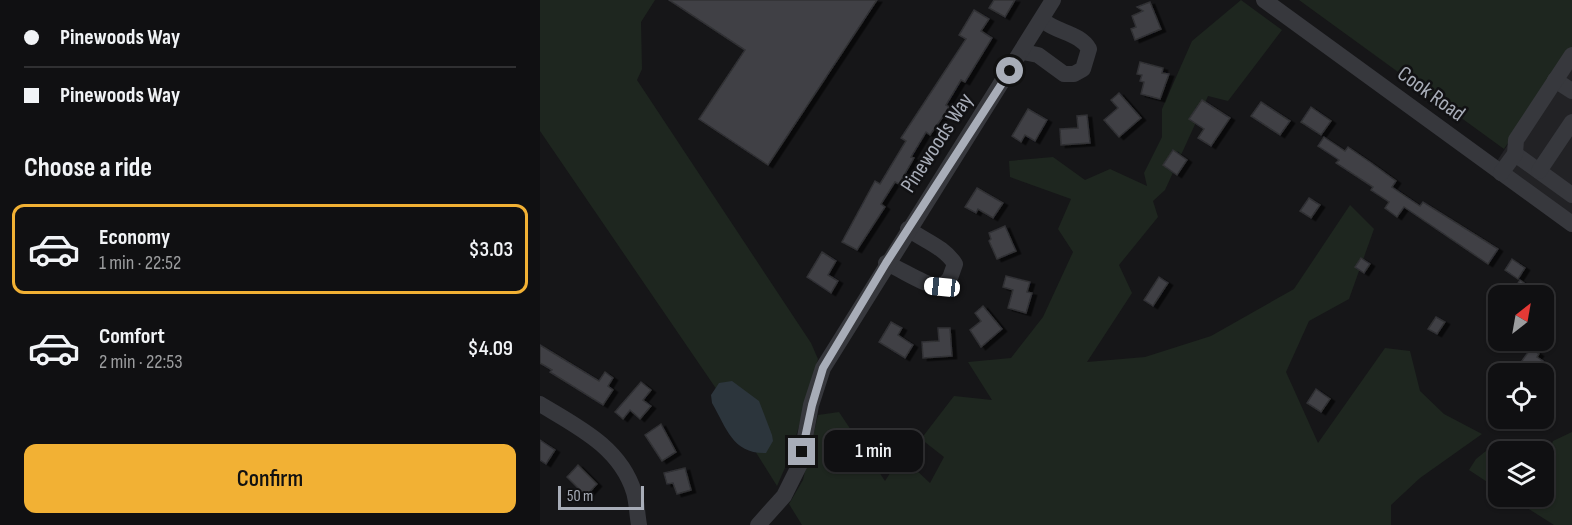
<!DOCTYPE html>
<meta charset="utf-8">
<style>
body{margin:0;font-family:"Sofia Sans Condensed",sans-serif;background:#19191b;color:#f1f3f6;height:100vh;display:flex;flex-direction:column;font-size:22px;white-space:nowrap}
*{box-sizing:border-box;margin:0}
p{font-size:20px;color:#9c9d9f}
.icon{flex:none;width:33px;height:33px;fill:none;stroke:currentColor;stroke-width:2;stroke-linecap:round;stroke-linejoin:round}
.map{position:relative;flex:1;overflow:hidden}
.sheet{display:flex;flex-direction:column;background:#101012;width:540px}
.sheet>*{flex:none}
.guide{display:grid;align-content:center;height:132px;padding:0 24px;background:#101012}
.needle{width:39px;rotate:31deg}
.controls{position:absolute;left:948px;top:285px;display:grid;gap:12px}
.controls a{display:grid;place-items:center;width:66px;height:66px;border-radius:12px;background:#101012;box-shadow:0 2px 4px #0004,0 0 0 2px #303032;font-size:30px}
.scale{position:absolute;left:18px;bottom:15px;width:86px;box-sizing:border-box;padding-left:6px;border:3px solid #a8adb8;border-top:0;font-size:16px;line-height:21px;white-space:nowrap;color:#a8adb8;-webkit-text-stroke:4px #111113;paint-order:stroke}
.end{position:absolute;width:27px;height:27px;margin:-14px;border:8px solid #a8adb8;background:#111;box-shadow:0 0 0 3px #111}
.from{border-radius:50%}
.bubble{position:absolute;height:42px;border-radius:12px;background:#101012;box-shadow:0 2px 4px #0004,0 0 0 2px #303032;font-size:20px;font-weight:600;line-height:42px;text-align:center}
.car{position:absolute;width:18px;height:36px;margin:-18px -9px;border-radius:8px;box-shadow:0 0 4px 2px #0007;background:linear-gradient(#fff 24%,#345 0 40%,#fff 0 76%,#345 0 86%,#fff 0)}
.guide b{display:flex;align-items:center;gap:21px;height:57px;font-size:22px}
.guide b+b{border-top:2px solid #303032}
.guide i{width:15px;height:15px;background:#f1f3f6}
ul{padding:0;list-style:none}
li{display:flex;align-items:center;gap:18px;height:90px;margin:0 12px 9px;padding:0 12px;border:3px solid transparent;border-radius:12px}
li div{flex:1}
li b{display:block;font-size:22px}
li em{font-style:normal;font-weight:600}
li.current{border-color:#f2b134}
li>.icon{width:54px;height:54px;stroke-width:1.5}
h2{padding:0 24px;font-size:27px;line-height:72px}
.action{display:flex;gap:12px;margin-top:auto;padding:12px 24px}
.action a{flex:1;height:69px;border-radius:12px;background:#f2b134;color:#111;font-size:24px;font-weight:600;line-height:69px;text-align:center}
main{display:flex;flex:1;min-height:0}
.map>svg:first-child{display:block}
.built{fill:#222225}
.green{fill:#1e261f}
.water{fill:#2c353c}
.building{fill:#404145;stroke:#303034;stroke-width:1.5;filter:url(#shadow)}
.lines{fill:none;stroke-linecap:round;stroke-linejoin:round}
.minor{stroke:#37383d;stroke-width:16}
.route{stroke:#a8adb8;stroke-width:8}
.labels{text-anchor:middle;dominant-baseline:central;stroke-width:5;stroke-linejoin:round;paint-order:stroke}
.street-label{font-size:22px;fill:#a8adb8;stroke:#111113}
</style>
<main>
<section class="sheet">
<div class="guide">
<b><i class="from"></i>Pinewoods Way</b>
<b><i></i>Pinewoods Way</b>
</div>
<h2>Choose a ride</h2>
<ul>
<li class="current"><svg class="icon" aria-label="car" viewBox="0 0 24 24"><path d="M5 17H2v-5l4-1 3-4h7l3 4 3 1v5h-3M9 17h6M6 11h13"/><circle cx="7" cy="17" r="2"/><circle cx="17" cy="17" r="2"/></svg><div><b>Economy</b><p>1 min · 22:52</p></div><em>$3.03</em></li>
<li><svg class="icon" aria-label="car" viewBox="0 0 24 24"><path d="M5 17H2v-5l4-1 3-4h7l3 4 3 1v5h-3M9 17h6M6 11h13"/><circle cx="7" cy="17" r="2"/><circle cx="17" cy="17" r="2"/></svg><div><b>Comfort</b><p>2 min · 22:53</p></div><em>$4.09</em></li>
</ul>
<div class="action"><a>Confirm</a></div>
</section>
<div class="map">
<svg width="1032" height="525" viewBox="0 0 1032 525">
<defs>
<filter id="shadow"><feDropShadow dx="4.5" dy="2.5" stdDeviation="0" flood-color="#0009"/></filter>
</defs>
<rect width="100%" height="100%" fill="#161618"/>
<polygon class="built" points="1032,48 1032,219 955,164"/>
<g class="green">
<polygon points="0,0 115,0 101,22 102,69 97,80 271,343 278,359 251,454 237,486 175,387 0,131"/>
<polygon points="701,0 742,30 688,101 668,96 625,190 613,201 618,217 579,265 592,293 547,362 605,357 671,336 754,289 810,205 834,229 809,299 769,321 746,372 778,443 845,348 870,351 880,391 904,414 942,434 880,478 851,505 851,525 262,525 249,504 263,480 278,415 299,412 345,481 361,456 390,483 404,457 381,439 414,396 452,400 428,362 471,358 503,317 533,252 518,229 531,199 470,177 469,161 513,157 545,180 570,169 607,186 604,173 622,137 622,109 652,41"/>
<polygon points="759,0 1032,0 1032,48 964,149"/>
<polygon points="1032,432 1032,525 1014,525 970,497 1004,496 1004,465 1013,441"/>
<polygon points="951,447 975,449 977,451 958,452 958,489 929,470 936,459"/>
</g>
<path class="water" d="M192,381L219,401L232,435L233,441L226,453C193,454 187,429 172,403L171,395L179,383Z"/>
<g class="building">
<polygon points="129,0 337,0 228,165 159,119 205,50"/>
<polygon points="454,0 475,0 465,17 449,8"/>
<polygon points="610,2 621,29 595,40 591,29 596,27 592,16 603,11 597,7"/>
<polygon points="434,10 449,19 441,31 452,38 425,82 421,80 406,105 409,107 402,118 390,135 386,132 371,157 374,158 359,184 355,182 341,204 345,207 317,250 302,242 335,181 340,184 366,141 361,138 426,39 419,35"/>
<polygon points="600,62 623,68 622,73 629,74 620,99 601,94 604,82 600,81 602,75 597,74"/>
<polygon points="579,93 601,118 579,137 564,120 578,108 571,100"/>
<polygon points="662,100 690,118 671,146 658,138 664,129 649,119"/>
<polygon points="721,102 750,121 740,135 711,116"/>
<polygon points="771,107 791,121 781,135 761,122"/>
<polygon points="488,109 507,120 495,141 485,135 481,142 472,136"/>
<polygon points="547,115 550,143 521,145 520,129 538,128 537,116"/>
<polygon points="784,137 805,151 808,147 830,162 856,181 852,187 880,206 883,202 958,249 948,264 864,207 857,217 845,208 849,202 831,190 833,187 796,163 799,160 778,146"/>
<polygon points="633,150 647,160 637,175 623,165"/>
<polygon points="437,188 463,203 453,218 438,209 436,213 425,207"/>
<polygon points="769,198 780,205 771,218 760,211"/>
<polygon points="465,226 476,251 457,259 449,241 451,239 449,233"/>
<polygon points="282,252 296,261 288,275 298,281 291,293 267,277"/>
<polygon points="821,258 830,264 824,273 815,267"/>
<polygon points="972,259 985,268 978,279 965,270"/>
<polygon points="466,276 490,282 487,292 492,293 486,313 468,308 473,290 463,287"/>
<polygon points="619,277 628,283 613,306 604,300"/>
<polygon points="980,280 991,288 986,296 973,291"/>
<polygon points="443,306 462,329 441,347 430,330 441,321 435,313"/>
<polygon points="896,317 905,322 897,334 888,329"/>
<polygon points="351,322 362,328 358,335 373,345 365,358 339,342"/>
<polygon points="398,328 410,328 412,356 383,358 382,342 399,341"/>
<polygon points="0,345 59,381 65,372 73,378 68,386 73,390 63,405 10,372 12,370 0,363"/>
<polygon points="991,348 999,354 997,357 1003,361 994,374 985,374 977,368"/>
<polygon points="101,382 111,390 103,400 111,406 100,419 90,410 83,419 75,412"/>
<polygon points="776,389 790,399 781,412 767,403"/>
<polygon points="121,424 136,452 122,461 105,435"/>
<polygon points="0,440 15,450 6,464 0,460"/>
<polygon points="38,465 57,484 46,496 27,477"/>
<polygon points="145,468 151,490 137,494 133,483 127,484 124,473"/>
</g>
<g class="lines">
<g class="minor">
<polyline points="724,0 1032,224"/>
<path d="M483,52L498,55L524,74H534L543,69L549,49C540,33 518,33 502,20"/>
<polyline points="1015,80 1032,91"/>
<polyline points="975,154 1032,195"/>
<polyline points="999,171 1032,122"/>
<polyline points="961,173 975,154 976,140 1032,55"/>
<path d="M346,263C365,271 383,285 402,287L410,278L415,264C404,247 385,241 368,229"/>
<path d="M0,404C38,427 80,447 94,492C97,502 97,514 99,525"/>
<polyline points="218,525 244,496 260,464 271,405 283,368 513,0"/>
</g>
</g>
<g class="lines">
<polyline class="route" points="262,452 272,405 283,368 346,263 470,71"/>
</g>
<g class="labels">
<g class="street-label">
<text transform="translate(891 94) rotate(36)">Cook Road</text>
<text transform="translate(397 143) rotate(-57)">Pinewoods Way</text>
</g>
</g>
</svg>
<div class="controls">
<a><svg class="needle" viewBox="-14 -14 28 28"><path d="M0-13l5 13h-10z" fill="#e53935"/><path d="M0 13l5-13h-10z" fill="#9c9d9f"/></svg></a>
<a><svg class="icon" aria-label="locate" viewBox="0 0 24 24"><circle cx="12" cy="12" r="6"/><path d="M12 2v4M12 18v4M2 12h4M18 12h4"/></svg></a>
<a><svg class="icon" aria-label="layers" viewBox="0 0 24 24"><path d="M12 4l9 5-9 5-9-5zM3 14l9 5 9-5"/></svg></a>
</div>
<div class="scale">50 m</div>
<i class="end from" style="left:470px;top:71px"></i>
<i class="end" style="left:262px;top:452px"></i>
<div class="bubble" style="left:284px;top:430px;width:99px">1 min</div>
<i class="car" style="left:402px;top:287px;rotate:276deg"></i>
</div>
</main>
